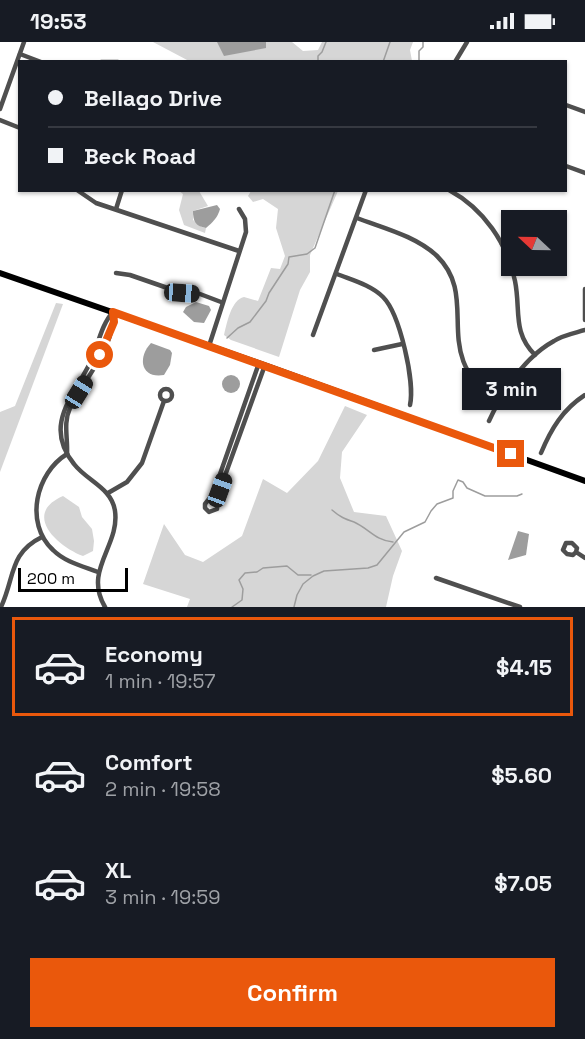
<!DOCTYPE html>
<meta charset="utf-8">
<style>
body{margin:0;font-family:"Space Grotesk",sans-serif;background:#242831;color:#f1f3f6;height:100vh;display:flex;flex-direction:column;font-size:22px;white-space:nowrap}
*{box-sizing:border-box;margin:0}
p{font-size:20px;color:#9ea1a6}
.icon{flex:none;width:33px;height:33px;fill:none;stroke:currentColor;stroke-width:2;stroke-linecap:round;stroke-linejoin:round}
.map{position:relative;height:565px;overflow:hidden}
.sheet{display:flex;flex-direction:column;background:#171b24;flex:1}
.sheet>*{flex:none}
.banner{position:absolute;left:18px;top:18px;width:549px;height:132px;border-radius:0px;box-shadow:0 2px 4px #0004;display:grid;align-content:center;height:132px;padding:0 30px;background:#171b24}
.needle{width:39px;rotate:292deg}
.controls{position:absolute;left:501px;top:168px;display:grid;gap:12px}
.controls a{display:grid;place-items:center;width:66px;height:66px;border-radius:0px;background:#171b24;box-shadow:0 2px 4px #0004;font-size:30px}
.scale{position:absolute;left:18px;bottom:15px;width:110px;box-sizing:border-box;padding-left:6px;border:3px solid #000;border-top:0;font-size:16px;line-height:21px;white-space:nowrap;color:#000;-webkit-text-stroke:4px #fff;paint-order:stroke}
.end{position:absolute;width:27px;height:27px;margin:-14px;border:8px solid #ea580c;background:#fff;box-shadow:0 0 0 3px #fff}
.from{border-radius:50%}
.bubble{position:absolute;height:42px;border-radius:0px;background:#171b24;box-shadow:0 2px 4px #0004;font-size:20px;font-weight:800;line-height:42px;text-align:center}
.car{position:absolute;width:18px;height:36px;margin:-18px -9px;border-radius:8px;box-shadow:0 0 4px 2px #0007;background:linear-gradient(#222 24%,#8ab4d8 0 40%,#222 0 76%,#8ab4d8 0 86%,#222 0)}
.banner b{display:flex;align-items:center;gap:21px;height:57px;font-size:22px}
.banner b+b{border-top:2px solid #363941}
.banner i{width:15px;height:15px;background:#f1f3f6}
ul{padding:10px 0 0;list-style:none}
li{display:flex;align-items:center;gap:18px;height:99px;margin:0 12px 9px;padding:0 18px;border:3px solid transparent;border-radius:0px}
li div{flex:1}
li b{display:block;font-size:22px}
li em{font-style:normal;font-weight:800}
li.active{border-color:#ea580c}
li>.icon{width:54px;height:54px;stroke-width:1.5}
.primary-button{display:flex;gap:12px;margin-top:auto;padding:12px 30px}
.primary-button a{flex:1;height:69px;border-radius:0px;background:#ea580c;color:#fff;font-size:24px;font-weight:800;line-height:69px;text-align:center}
.status{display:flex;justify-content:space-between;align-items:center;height:42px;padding:0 30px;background:#171b24;direction:ltr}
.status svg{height:16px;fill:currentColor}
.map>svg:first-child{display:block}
.green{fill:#d6d6d6}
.water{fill:#9d9d9d}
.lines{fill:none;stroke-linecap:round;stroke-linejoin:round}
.stream{stroke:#9d9d9d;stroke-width:1.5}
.minor{stroke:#4f4f4f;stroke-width:4.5}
.major{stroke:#000;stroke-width:6}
.route{stroke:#ea580c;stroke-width:8}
</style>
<div class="status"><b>19:53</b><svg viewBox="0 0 49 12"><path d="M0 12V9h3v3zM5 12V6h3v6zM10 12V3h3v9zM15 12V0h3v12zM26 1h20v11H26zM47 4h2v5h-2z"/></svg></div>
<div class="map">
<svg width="585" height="565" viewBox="0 0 585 565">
<rect width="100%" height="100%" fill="#fff"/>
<g class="green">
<polygon points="153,0 292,0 303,9 318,8 322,0 413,0 410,8 412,19 189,19"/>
<polygon points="179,149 199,149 208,164 193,169 193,178 202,185 206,186 205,191 184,183 179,168 183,152"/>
<path d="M251,149H338L310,213V230L300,248L279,315L231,298L224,293C227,281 231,258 244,255L258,259L271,226L280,227L285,214L276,186L278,167L263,157L253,160L248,154Z"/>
<polygon points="56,261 63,262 0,430 0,370 15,364"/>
<polygon points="345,364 367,373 342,410 340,436 354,470 386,474 402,509 393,534 386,565 187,565 190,557 143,542 164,482 185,513 203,520 242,494 263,437 287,451 318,419"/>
<path d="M63,454L79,465L82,475L92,487L94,499L93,509L83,514C57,504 22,472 63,454Z"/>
</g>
<g class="water">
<polygon points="217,0 266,0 266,6 224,14"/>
<path d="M217,163L220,167C218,175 213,180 206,186C195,184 193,179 193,169Z"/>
<polygon points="196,260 209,264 211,268 204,281 194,280 183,270 186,265"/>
<path d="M151,301L170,308L172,311L170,323L164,333C141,337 137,316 151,301Z"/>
<circle cx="231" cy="342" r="9"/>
<polygon points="518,489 529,492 526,513 508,518"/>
</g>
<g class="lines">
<g class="stream">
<polyline points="318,20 318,14 322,10 326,0"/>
<polyline points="383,20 390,0"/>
<polyline points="419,20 419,9 423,5 423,0"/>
<polyline points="227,296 238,286 250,280 266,259 269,251 288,222 289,215 307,212 315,206 335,148"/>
<path d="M332,468C340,475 345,477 354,480C368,486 376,499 393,500"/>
<polyline points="232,565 242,558 243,547 239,538 245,531 257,530 263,526 287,524 298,533 311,533"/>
<polyline points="294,565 297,553 303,542 313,534 324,529 368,526 377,523 404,490 425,480 431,469 437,462 453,456 453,449 458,438 463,440 467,446 485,454 517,454 522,452"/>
</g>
<g class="minor">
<polyline points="20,12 41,20"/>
<polyline points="101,20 118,20"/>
<polyline points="455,20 467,0"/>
<polyline points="566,63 585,70"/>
<polyline points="0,67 24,0"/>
<polyline points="0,78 20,86"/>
<polyline points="566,124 585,131"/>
<polyline points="77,148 96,161 239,209"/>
<path d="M449,148C484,167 507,201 515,239C521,268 512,290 535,313"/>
<polyline points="116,167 122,148"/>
<path d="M357,176C383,186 416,194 437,214C482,258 427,314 499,360"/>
<polyline points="502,202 512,197"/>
<polyline points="116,231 130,233 182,251 200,252 221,260"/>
<path d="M337,232C352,238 371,243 383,255C400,272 415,340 410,363"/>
<polyline points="585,247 585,278"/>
<polyline points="313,293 366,148"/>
<polyline points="209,304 246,190 245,177 239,167"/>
<polyline points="374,308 402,302"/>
<polyline points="259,321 213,452 205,462 205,466 209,470 217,467 218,453 265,323"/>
<circle cx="166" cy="353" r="6"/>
<path d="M489,379C503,349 525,315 554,299C563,293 575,291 585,288"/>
<path d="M541,411C551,387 563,367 585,353"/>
<path d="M67,412C36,431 24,481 53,508C65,520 82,524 98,530"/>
<path d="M67,412C68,396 63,381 70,366C84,337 116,304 113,270"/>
<polyline points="108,451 127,440 142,421 164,359"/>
<polyline points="576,510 573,513 567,512 563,508 566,501 572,501 577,506 576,510 585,516"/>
<polyline points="436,536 520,565"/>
<path d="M1,565C15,535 9,511 42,495"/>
<path d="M105,565C83,528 120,504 115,469C112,446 87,439 74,422C44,385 71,357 89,323C98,306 100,284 113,270"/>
</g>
<polyline class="major" points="0,231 270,325 585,439"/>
</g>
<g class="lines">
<polyline class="route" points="100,313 114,280 113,270 511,412"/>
</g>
</svg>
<div class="controls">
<a><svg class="needle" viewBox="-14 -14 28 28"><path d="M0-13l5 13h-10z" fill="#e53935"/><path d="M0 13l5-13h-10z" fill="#9ea1a6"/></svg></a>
</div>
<div class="scale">200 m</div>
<i class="end from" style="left:100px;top:313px"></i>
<i class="end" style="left:511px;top:412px"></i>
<div class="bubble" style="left:462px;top:326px;width:99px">3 min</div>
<i class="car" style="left:182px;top:251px;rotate:94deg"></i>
<i class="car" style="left:79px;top:350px;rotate:32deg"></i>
<i class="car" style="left:220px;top:448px;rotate:20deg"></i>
<div class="banner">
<b><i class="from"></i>Bellago Drive</b>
<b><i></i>Beck Road</b>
</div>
</div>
<section class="sheet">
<ul>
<li class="active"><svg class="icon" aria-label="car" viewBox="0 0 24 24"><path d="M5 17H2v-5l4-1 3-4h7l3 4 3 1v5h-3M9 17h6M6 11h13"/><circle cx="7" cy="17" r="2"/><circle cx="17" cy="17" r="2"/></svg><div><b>Economy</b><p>1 min · 19:57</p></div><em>$4.15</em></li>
<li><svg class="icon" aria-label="car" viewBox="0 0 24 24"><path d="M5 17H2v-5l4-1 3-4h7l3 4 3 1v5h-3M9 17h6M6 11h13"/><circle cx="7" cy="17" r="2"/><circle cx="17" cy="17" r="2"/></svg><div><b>Comfort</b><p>2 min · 19:58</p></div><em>$5.60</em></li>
<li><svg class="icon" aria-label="car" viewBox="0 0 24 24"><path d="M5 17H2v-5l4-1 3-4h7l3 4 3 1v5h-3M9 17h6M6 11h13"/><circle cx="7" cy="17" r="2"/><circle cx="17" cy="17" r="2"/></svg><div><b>XL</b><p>3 min · 19:59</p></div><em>$7.05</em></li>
</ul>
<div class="primary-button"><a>Confirm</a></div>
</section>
